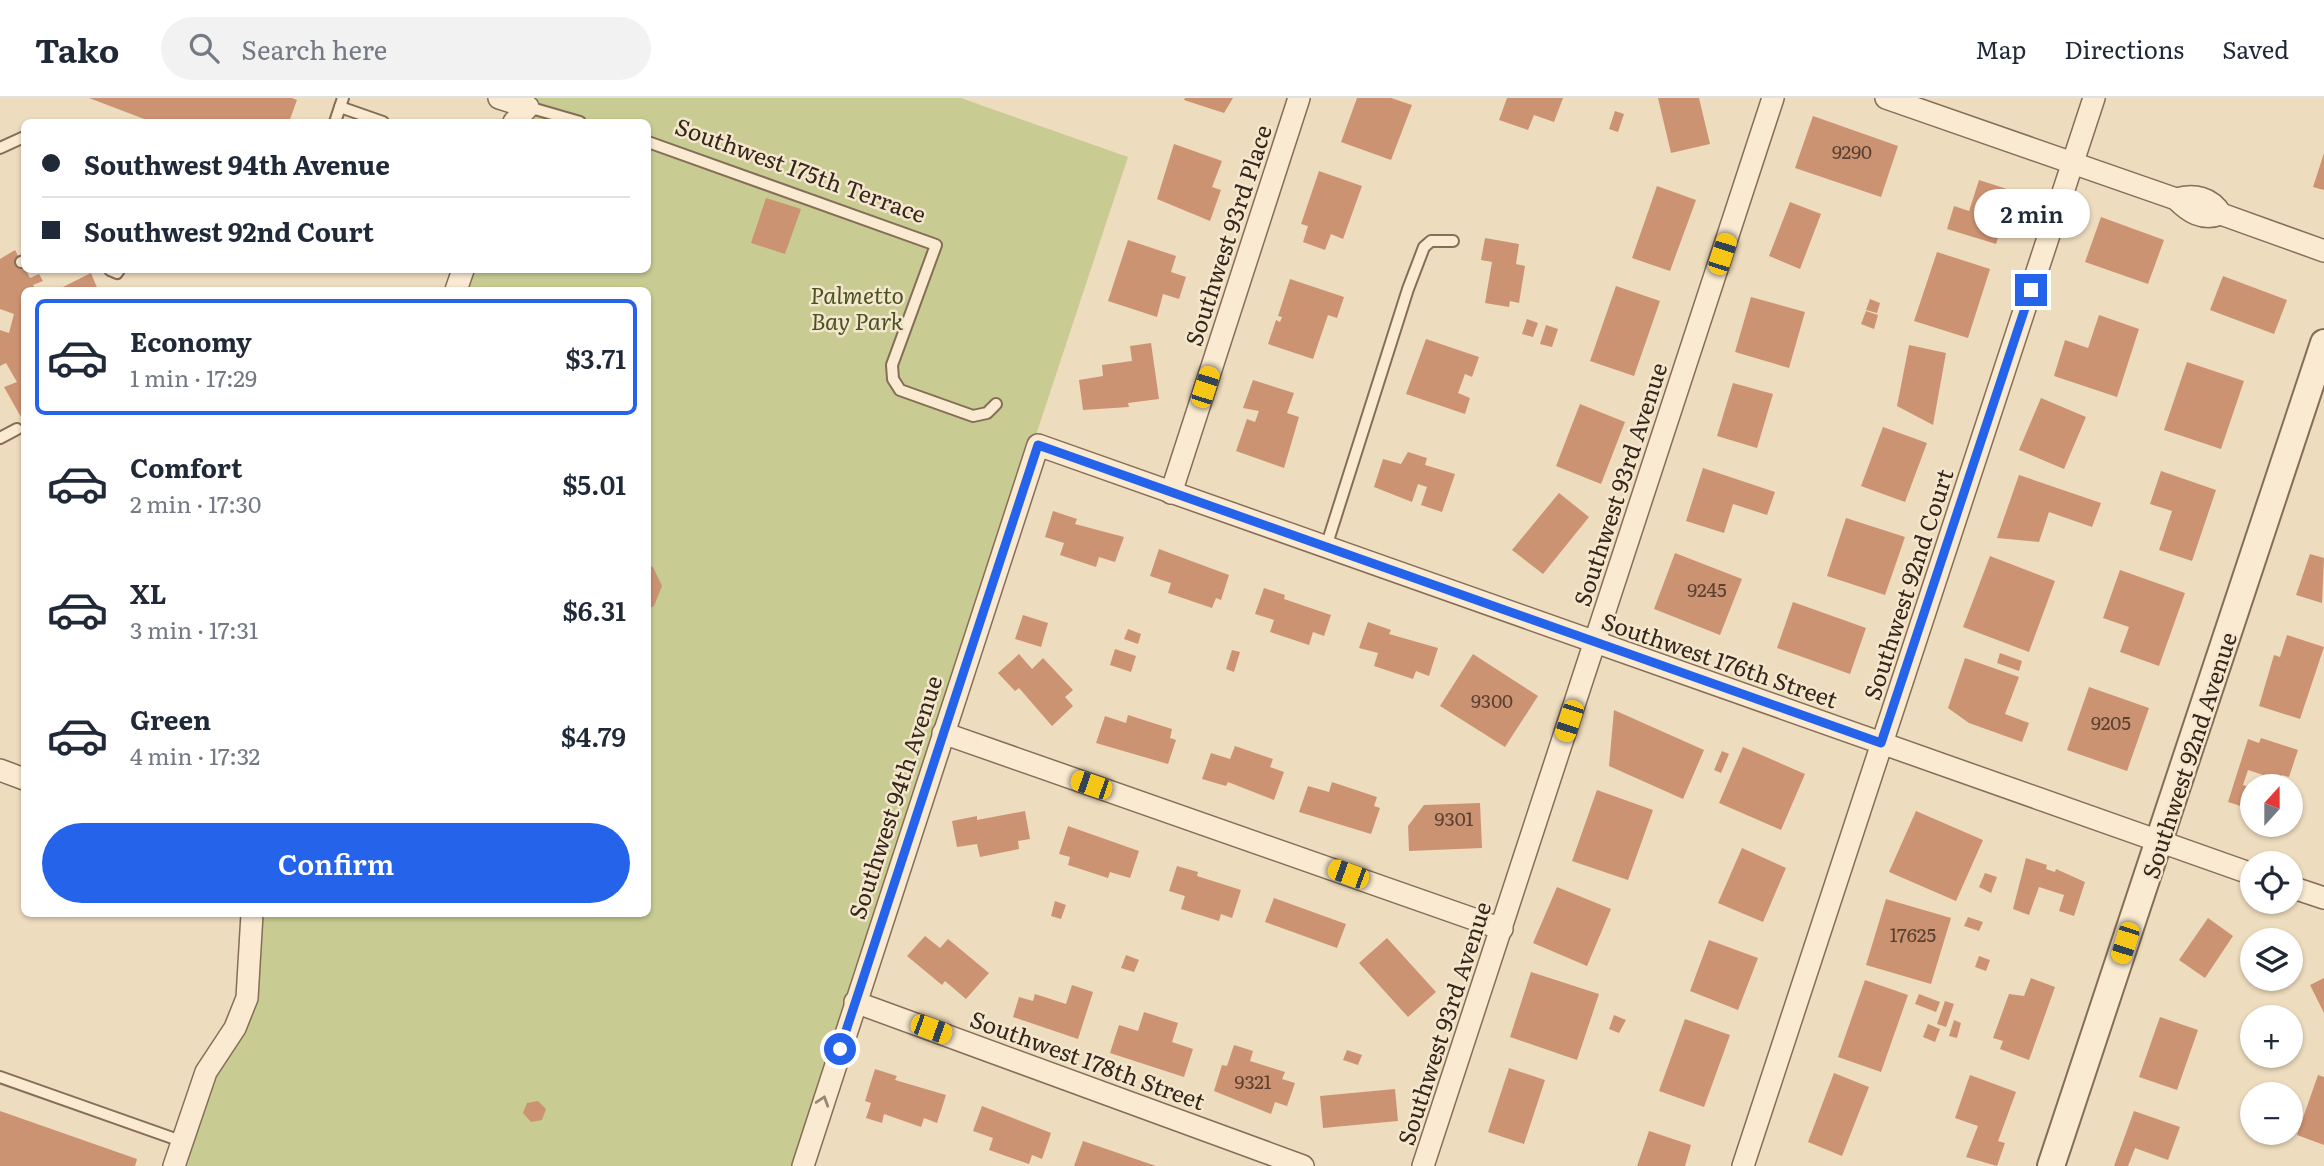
<!DOCTYPE html>
<meta charset="utf-8">
<style>
body{margin:0;font-family:Literata,serif;background:#f2f2f3;color:#1f2937;height:100vh;display:flex;flex-direction:column;font-size:26px;white-space:nowrap}
*{box-sizing:border-box;margin:0}
p{font-size:23px;color:#747a83}
.icon{flex:none;width:38px;height:38px;fill:none;stroke:currentColor;stroke-width:2;stroke-linecap:round;stroke-linejoin:round}
.map{position:relative;flex:1;overflow:hidden}
.details{position:absolute;left:21px;top:189px;width:630px;height:630px;display:flex;flex-direction:column;background:#fff;border-radius:10px;box-shadow:0 2px 5px #0004}
.details>*{flex:none}
.banner{position:absolute;left:21px;top:21px;width:630px;height:154px;border-radius:10px;box-shadow:0 2px 5px #0004;display:grid;align-content:center;height:154px;padding:0 21px;background:#fff}
.needle{width:46px;rotate:21deg}
.fabs{position:absolute;left:2240px;top:676px;display:grid;gap:14px}
.fabs a{display:grid;place-items:center;width:63px;height:63px;border-radius:50%;background:#fff;box-shadow:0 2px 5px #0004;font-size:35px}
.end{position:absolute;width:32px;height:32px;margin:-16px;border:9px solid #2563eb;background:#fff;box-shadow:0 0 0 4px #fff}
.from{border-radius:50%}
.bubble{position:absolute;height:49px;border-radius:24px;background:#fff;box-shadow:0 2px 5px #0004;font-size:23px;font-weight:600;line-height:49px;text-align:center}
.car{position:absolute;width:21px;height:42px;margin:-21px -10px;border-radius:9px;box-shadow:0 0 5px 2px #0007;background:linear-gradient(#f5c518 24%,#345 0 40%,#f5c518 0 76%,#345 0 86%,#f5c518 0)}
.banner b{display:flex;align-items:center;gap:24px;height:66px;font-size:26px}
.banner b+b{border-top:2px solid #e0e1e3}
.banner i{width:18px;height:18px;background:#1f2937}
ul{padding:12px 0 0;list-style:none}
li{display:flex;align-items:center;gap:21px;height:116px;margin:0 14px 10px;padding:0 7px;border:4px solid transparent;border-radius:10px}
li div{flex:1}
li b{display:block;font-size:26px}
li em{font-style:normal;font-weight:600}
li.on{border-color:#2563eb}
li>.icon{width:63px;height:63px;stroke-width:1.5}
.primary-button{display:flex;gap:14px;margin-top:auto;padding:14px 21px}
.primary-button a{flex:1;height:80px;border-radius:42px;background:#2563eb;color:#fff;font-size:28px;font-weight:600;line-height:80px;text-align:center}
header{display:flex;align-items:center;gap:42px;box-sizing:border-box;height:98px;padding:0 35px;background:#fff;border-bottom:2px solid #e0e1e3}
header strong{font-size:33px}
nav{display:flex;gap:38px;margin-inline-start:auto;font-size:24px}
.search{width:490px;height:63px;background:#f2f2f3;display:flex;align-items:center;gap:18px;box-sizing:border-box;padding:0 24px;border-radius:38px;color:#747a83;font-size:26px}
.map>svg:first-child{display:block}
.green{fill:#c8cb92}
.building{fill:#cc9373}
.lines{fill:none;stroke-linecap:round;stroke-linejoin:round}
.service-casing{stroke:#866d57;stroke-width:14}
.minor-casing{stroke:#866d57;stroke-width:24}
.tertiary-casing{stroke:#866d57;stroke-width:30}
.service{stroke:#f9ead1;stroke-width:10}
.minor{stroke:#f9ead1;stroke-width:21}
.tertiary{stroke:#f9ead1;stroke-width:26}
.oneway{stroke:#978876}
.route{stroke:#2563eb;stroke-width:9}
.labels{text-anchor:middle;dominant-baseline:central;stroke-width:5;stroke-linejoin:round;paint-order:stroke}
.number-label{font-size:19px;fill:#5b4132}
.street-label{font-size:23px;fill:#35261c;stroke:#f5e7cd}
.park-label{font-size:23px;font-style:italic;fill:#495222;stroke:#f5e7cd}
</style>
<header>
<strong>Tako</strong>
<div class="search"><svg class="icon" aria-label="search" viewBox="0 0 24 24"><circle cx="10" cy="10" r="6"/><path d="M15 15l6 6"/></svg>Search here</div>
<nav><a>Map</a><a>Directions</a><a>Saved</a></nav>
</header>
<div class="map">
<svg width="2324" height="1068" viewBox="0 0 2324 1068">
<rect width="100%" height="100%" fill="#eedcbe"/>
<polygon class="green" points="511,0 961,0 1128,59 794,1068 187,1068 215,975 254,908 264,816 648,816 648,192 447,192 454,172 648,172 648,24 503,24"/>
<g class="building">
<polygon points="89,0 292,0 297,2 289,24 152,24"/>
<polygon points="1185,0 1233,0 1224,15 1184,2"/>
<polygon points="1357,0 1391,0 1412,7 1391,62 1341,44"/>
<polygon points="1507,0 1563,0 1554,24 1534,17 1528,32 1499,22"/>
<polygon points="1658,0 1699,0 1710,46 1671,55"/>
<polygon points="1615,13 1624,16 1618,34 1609,31"/>
<polygon points="1813,18 1898,48 1881,99 1795,70"/>
<polygon points="1174,46 1222,63 1212,89 1221,92 1210,123 1157,101"/>
<polygon points="2324,55 2324,92 2313,89"/>
<polygon points="1319,73 1362,88 1343,141 1331,136 1325,152 1303,144 1308,128 1301,126"/>
<polygon points="1979,82 2013,93 1996,146 1947,131 1954,108 1969,113"/>
<polygon points="1657,88 1696,102 1670,173 1632,160"/>
<polygon points="766,100 801,111 785,156 751,145"/>
<polygon points="1790,104 1821,116 1800,171 1769,158"/>
<polygon points="2101,119 2164,142 2148,186 2085,164"/>
<polygon points="1485,140 1519,146 1516,166 1525,168 1519,205 1510,203 1509,209 1485,205 1492,164 1481,162"/>
<polygon points="1128,142 1176,158 1171,174 1186,179 1179,201 1163,196 1157,219 1108,203"/>
<polygon points="15,152 30,180 39,176 43,183 33,187 36,192 24,192 24,317 21,319 4,289 17,284 6,265 0,268 0,232 9,235 14,216 0,211 0,161"/>
<polygon points="1937,154 1990,171 1968,240 1914,223"/>
<polygon points="91,175 98,192 57,192"/>
<polygon points="2223,178 2287,202 2274,236 2210,212"/>
<polygon points="1290,181 1344,199 1337,220 1328,217 1313,261 1268,246 1276,222 1280,224 1282,219 1278,218"/>
<polygon points="1616,188 1660,203 1634,278 1590,263"/>
<polygon points="1751,199 1805,214 1789,270 1735,254"/>
<polygon points="1870,201 1880,205 1877,215 1866,212"/>
<polygon points="1866,213 1878,217 1874,231 1861,226"/>
<polygon points="2099,217 2139,231 2117,299 2054,278 2065,242 2088,250"/>
<polygon points="1527,221 1538,225 1533,239 1522,236"/>
<polygon points="1546,227 1558,231 1552,249 1540,246"/>
<polygon points="1426,241 1479,259 1472,279 1465,276 1458,295 1470,300 1465,316 1406,296"/>
<polygon points="1151,245 1159,301 1128,305 1129,309 1083,312 1079,282 1103,278 1102,267 1132,263 1130,248"/>
<polygon points="1909,247 1946,255 1933,327 1897,308"/>
<polygon points="2187,264 2244,283 2221,351 2164,332"/>
<polygon points="1253,282 1294,295 1287,315 1299,319 1284,370 1236,353 1247,321 1255,324 1259,313 1243,310"/>
<polygon points="1733,285 1773,296 1757,350 1717,338"/>
<polygon points="2041,300 2086,319 2064,371 2019,352"/>
<polygon points="1580,306 1625,324 1601,386 1556,368"/>
<polygon points="1883,329 1927,345 1905,404 1861,388"/>
<polygon points="1408,354 1427,360 1425,367 1455,376 1442,414 1421,407 1427,389 1418,386 1412,404 1374,389 1383,361 1401,366"/>
<polygon points="1703,370 1775,394 1767,417 1733,406 1724,435 1686,423"/>
<polygon points="2161,373 2216,392 2192,463 2159,452 2172,413 2150,406"/>
<polygon points="2019,377 2101,405 2092,429 2049,414 2039,444 1997,440"/>
<polygon points="1559,395 1589,419 1543,476 1512,452"/>
<polygon points="1053,413 1077,421 1075,426 1124,439 1115,464 1099,459 1096,469 1060,457 1064,445 1045,439"/>
<polygon points="1846,420 1905,439 1885,497 1827,478"/>
<polygon points="1159,451 1229,477 1221,502 1216,500 1212,510 1168,495 1171,485 1150,478"/>
<polygon points="1675,455 1742,481 1720,537 1654,511"/>
<polygon points="2310,456 2324,460 2322,505 2296,497"/>
<polygon points="1990,458 2055,483 2029,554 1963,529"/>
<polygon points="648,467 653,469 662,488 654,508 648,511"/>
<polygon points="2120,472 2185,495 2159,568 2120,554 2129,529 2103,520"/>
<polygon points="1264,490 1285,497 1284,501 1331,517 1324,538 1313,534 1309,547 1270,534 1274,522 1255,516"/>
<polygon points="1793,504 1866,530 1850,576 1777,550"/>
<polygon points="1023,517 1048,525 1041,549 1015,541"/>
<polygon points="1368,524 1391,532 1389,536 1438,550 1429,578 1416,573 1413,581 1374,568 1378,555 1359,550"/>
<polygon points="1128,531 1141,536 1138,546 1124,541"/>
<polygon points="2287,537 2324,549 2300,621 2259,608 2274,557 2280,559"/>
<polygon points="1115,551 1136,558 1131,574 1110,567"/>
<polygon points="1232,552 1240,554 1234,574 1226,571"/>
<polygon points="2000,555 2022,563 2019,573 1997,565"/>
<polygon points="1019,556 1032,571 1043,560 1073,592 1065,599 1073,608 1052,628 1019,590 1015,593 998,575"/>
<polygon points="1473,556 1538,598 1505,649 1440,608"/>
<polygon points="1965,560 2019,579 2005,616 2029,625 2022,644 1969,625 1948,610"/>
<polygon points="2089,589 2149,610 2127,673 2067,652"/>
<polygon points="1614,612 1704,652 1683,701 1609,668"/>
<polygon points="1128,617 1172,631 1170,640 1176,642 1168,666 1096,645 1105,618 1126,625"/>
<polygon points="2261,640 2298,652 2289,679 2282,677 2281,683 2248,672 2243,687 2252,690 2252,695 2247,710 2228,704 2248,641 2259,645"/>
<polygon points="1235,648 1273,661 1270,669 1284,674 1274,702 1228,684 1226,688 1202,681 1211,655 1230,661"/>
<polygon points="1743,649 1805,676 1781,732 1719,705"/>
<polygon points="1722,653 1729,656 1721,675 1714,672"/>
<polygon points="1332,684 1377,699 1374,708 1380,710 1371,736 1299,714 1308,688 1329,694"/>
<polygon points="1597,692 1653,712 1628,782 1572,763"/>
<polygon points="1480,705 1482,750 1409,753 1408,728 1424,707"/>
<polygon points="1025,713 1030,741 1018,743 1019,751 980,759 977,746 957,749 952,723 977,718 977,722"/>
<polygon points="1916,713 1983,742 1956,803 1889,774"/>
<polygon points="1068,728 1139,753 1130,780 1110,774 1108,780 1068,767 1070,759 1059,756"/>
<polygon points="1742,750 1786,770 1763,824 1718,805"/>
<polygon points="2026,760 2047,767 2046,771 2055,774 2056,771 2085,784 2074,818 2059,813 2064,797 2039,789 2029,817 2013,811"/>
<polygon points="1177,768 1198,774 1197,778 1241,792 1232,820 1221,816 1219,823 1181,811 1185,798 1169,793"/>
<polygon points="1985,775 1997,779 1991,795 1979,789"/>
<polygon points="1557,789 1611,811 1587,868 1533,845"/>
<polygon points="1274,800 1346,826 1337,850 1265,824"/>
<polygon points="1886,801 1951,820 1931,886 1866,867"/>
<polygon points="1055,803 1066,807 1061,821 1051,818"/>
<polygon points="1968,819 1983,824 1979,833 1964,828"/>
<polygon points="2208,820 2233,838 2205,880 2179,862"/>
<polygon points="925,838 940,850 948,841 989,875 966,901 945,883 942,887 907,858"/>
<polygon points="1387,840 1436,894 1408,919 1359,865"/>
<polygon points="1709,842 1758,860 1738,912 1690,893"/>
<polygon points="1126,857 1139,862 1134,874 1121,870"/>
<polygon points="1979,858 1990,862 1986,873 1975,869"/>
<polygon points="1531,874 1599,896 1577,962 1510,939"/>
<polygon points="2031,880 2055,889 2029,962 2000,951 2003,943 1993,940 2009,896 2024,898"/>
<polygon points="2324,880 2324,915 2310,887"/>
<polygon points="1865,882 1908,897 1881,974 1838,959"/>
<polygon points="1072,887 1093,894 1078,941 1013,919 1019,899 1033,903 1035,896 1066,906"/>
<polygon points="1919,896 1940,904 1936,914 1915,906"/>
<polygon points="1945,903 1954,906 1946,929 1937,926"/>
<polygon points="1144,914 1178,925 1172,944 1193,951 1184,979 1110,955 1119,927 1138,933"/>
<polygon points="1614,917 1626,922 1619,935 1609,931"/>
<polygon points="2160,919 2198,932 2177,992 2139,979"/>
<polygon points="1685,921 1730,937 1704,1009 1659,993"/>
<polygon points="1954,922 1961,925 1957,940 1949,938"/>
<polygon points="1928,926 1940,931 1935,944 1923,939"/>
<polygon points="1234,947 1253,953 1250,963 1285,974 1282,981 1295,985 1287,1008 1275,1004 1271,1016 1214,993 1222,967 1227,968"/>
<polygon points="1347,952 1362,957 1358,967 1343,962"/>
<polygon points="1509,970 1545,982 1524,1046 1488,1034"/>
<polygon points="875,971 897,978 895,982 946,997 937,1025 924,1020 921,1029 884,1016 882,1025 866,1020 871,1005 865,1003"/>
<polygon points="1834,975 1869,989 1842,1058 1808,1044"/>
<polygon points="1970,977 2016,994 1998,1043 2005,1045 1997,1068 1966,1059 1978,1028 1955,1020"/>
<polygon points="2318,977 2324,979 2324,1047 2297,1037"/>
<polygon points="1395,991 1398,1023 1323,1030 1320,998"/>
<polygon points="538,1003 546,1011 542,1022 531,1024 523,1015 527,1005"/>
<polygon points="982,1008 1051,1035 1042,1061 1032,1057 1029,1066 989,1052 993,1040 973,1033"/>
<polygon points="0,1013 137,1061 135,1068 0,1068"/>
<polygon points="2134,1013 2180,1029 2168,1062 2135,1050 2128,1068 2114,1068"/>
<polygon points="1649,1033 1691,1047 1685,1068 1637,1068"/>
<polygon points="1083,1043 1156,1068 1074,1068"/>
</g>
<g class="lines">
<defs>
<g id="service">
<polyline points="340,9 383,24"/>
<polyline points="528,9 580,24"/>
<polyline points="335,24 343,0"/>
<polyline points="648,44 936,147 892,267 893,281 900,292 973,318 987,315 996,306"/>
<polyline points="0,50 24,39"/>
<polyline points="21,164 24,163"/>
<polyline points="110,172 117,175 119,172"/>
<polyline points="0,340 17,331"/>
<polyline points="1326,449 1408,191 1424,149 1431,143 1453,143"/>
<polyline points="0,979 181,1043"/>
</g>
<g id="minor">
<polyline points="499,0 528,9 514,24"/>
<path d="M1886,0L2176,101C2189,114 2202,123 2221,116L2324,153"/>
<path d="M2176,101C2194,96 2211,99 2221,116"/>
<polyline points="456,192 463,172"/>
<polyline points="1171,395 1299,0"/>
<polyline points="943,635 1502,831"/>
<polyline points="0,672 24,681"/>
<polyline points="2291,789 2324,800"/>
<polyline points="855,904 1303,1068"/>
<polyline points="174,1068 206,974 235,930 247,900 252,816"/>
<polyline points="803,1068 1038,347 2252,776"/>
<polyline points="1423,1068 1773,0"/>
<polyline points="1743,1068 2094,0"/>
</g>
<polyline id="tertiary" points="2051,1068 2324,245"/>
</defs>
<use href="#service" class="service-casing"/>
<use href="#minor" class="minor-casing"/>
<use href="#tertiary" class="tertiary-casing"/>
<use href="#service" class="service"/>
<use href="#minor" class="minor"/>
<use href="#tertiary" class="tertiary"/>
</g>
<defs><path id="oneway-chevron" d="M-2-3.5L2.5 0L-2 3.5" fill="none" stroke-width="1.6" stroke-linecap="round" stroke-linejoin="round" transform="scale(1.75)"/></defs>
<use class="oneway" href="#oneway-chevron" transform="translate(823 1003) rotate(-72)"/>
<g class="lines">
<polyline class="route" points="840,951 1038,347 1881,645 2031,192"/>
</g>
<g class="labels">
<g class="number-label">
<text x="1852" y="53">9290</text>
<text x="1707" y="491">9245</text>
<text x="1492" y="602">9300</text>
<text x="2111" y="624">9205</text>
<text x="1454" y="720">9301</text>
<text x="1913" y="836">17625</text>
<text x="1253" y="983">9321</text>
</g>
<g class="street-label">
<text transform="translate(801 71) rotate(20)">Southwest 175th Terrace</text>
<text transform="translate(1227 137) rotate(-72)">Southwest 93rd Place</text>
<text transform="translate(1619 386) rotate(-72)">Southwest 93rd Avenue</text>
<text transform="translate(1907 486) rotate(-72)">Southwest 92nd Court</text>
<text transform="translate(1720 561) rotate(19)">Southwest 176th Street</text>
<text transform="translate(2188 657) rotate(-72)">Southwest 92nd Avenue</text>
<text transform="translate(894 699) rotate(-72)">Southwest 94th Avenue</text>
<text transform="translate(1443 925) rotate(-72)">Southwest 93rd Avenue</text>
<text transform="translate(1088 961) rotate(20)">Southwest 178th Street</text>
</g>
<g class="park-label">
<text x="857" y="196">Palmetto<tspan x="857" dy="26">Bay Park</tspan></text>
</g>
</g>
</svg>
<div class="fabs">
<a><svg class="needle" viewBox="-14 -14 28 28"><path d="M0-13l5 13h-10z" fill="#e53935"/><path d="M0 13l5-13h-10z" fill="#747a83"/></svg></a>
<a><svg class="icon" aria-label="locate" viewBox="0 0 24 24"><circle cx="12" cy="12" r="6"/><path d="M12 2v4M12 18v4M2 12h4M18 12h4"/></svg></a>
<a><svg class="icon" aria-label="layers" viewBox="0 0 24 24"><path d="M12 4l9 5-9 5-9-5zM3 14l9 5 9-5"/></svg></a>
<a>+</a>
<a>−</a>
</div>
<i class="end from" style="left:840px;top:951px"></i>
<i class="end" style="left:2031px;top:192px"></i>
<div class="bubble" style="left:1974px;top:91px;width:116px">2 min</div>
<i class="car" style="left:1722px;top:156px;rotate:18deg"></i>
<i class="car" style="left:1205px;top:289px;rotate:18deg"></i>
<i class="car" style="left:1569px;top:623px;rotate:198deg"></i>
<i class="car" style="left:1091px;top:687px;rotate:289deg"></i>
<i class="car" style="left:1348px;top:776px;rotate:290deg"></i>
<i class="car" style="left:2125px;top:845px;rotate:198deg"></i>
<i class="car" style="left:931px;top:931px;rotate:110deg"></i>
<div class="banner">
<b><i class="from"></i>Southwest 94th Avenue</b>
<b><i></i>Southwest 92nd Court</b>
</div>
<section class="details">
<ul>
<li class="on"><svg class="icon" aria-label="car" viewBox="0 0 24 24"><path d="M5 17H2v-5l4-1 3-4h7l3 4 3 1v5h-3M9 17h6M6 11h13"/><circle cx="7" cy="17" r="2"/><circle cx="17" cy="17" r="2"/></svg><div><b>Economy</b><p>1 min · 17:29</p></div><em>$3.71</em></li>
<li><svg class="icon" aria-label="car" viewBox="0 0 24 24"><path d="M5 17H2v-5l4-1 3-4h7l3 4 3 1v5h-3M9 17h6M6 11h13"/><circle cx="7" cy="17" r="2"/><circle cx="17" cy="17" r="2"/></svg><div><b>Comfort</b><p>2 min · 17:30</p></div><em>$5.01</em></li>
<li><svg class="icon" aria-label="car" viewBox="0 0 24 24"><path d="M5 17H2v-5l4-1 3-4h7l3 4 3 1v5h-3M9 17h6M6 11h13"/><circle cx="7" cy="17" r="2"/><circle cx="17" cy="17" r="2"/></svg><div><b>XL</b><p>3 min · 17:31</p></div><em>$6.31</em></li>
<li><svg class="icon" aria-label="car" viewBox="0 0 24 24"><path d="M5 17H2v-5l4-1 3-4h7l3 4 3 1v5h-3M9 17h6M6 11h13"/><circle cx="7" cy="17" r="2"/><circle cx="17" cy="17" r="2"/></svg><div><b>Green</b><p>4 min · 17:32</p></div><em>$4.79</em></li>
</ul>
<div class="primary-button"><a>Confirm</a></div>
</section>
</div>
